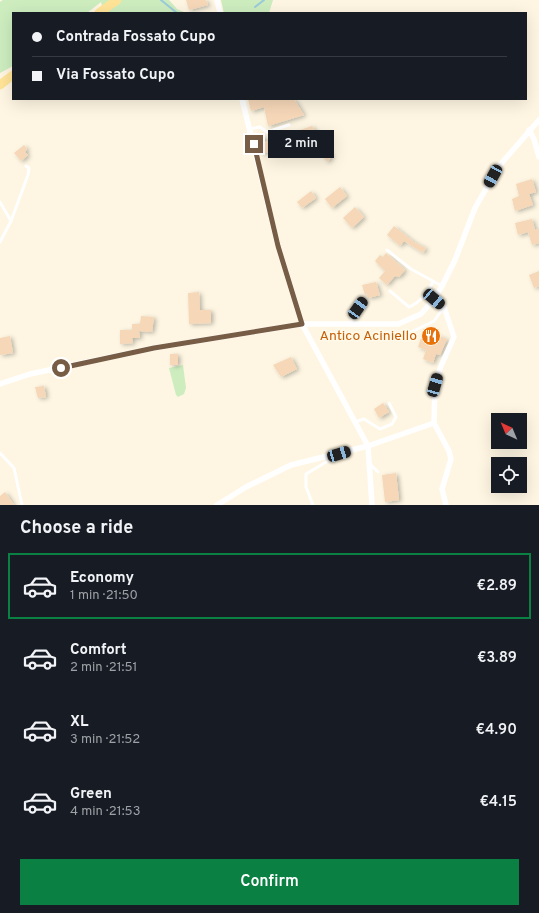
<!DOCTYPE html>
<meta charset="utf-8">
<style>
body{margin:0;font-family:Overpass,sans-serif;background:#242831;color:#f1f3f6;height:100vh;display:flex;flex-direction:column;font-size:15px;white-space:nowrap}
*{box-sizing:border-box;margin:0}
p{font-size:13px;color:#9ea1a6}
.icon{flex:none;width:22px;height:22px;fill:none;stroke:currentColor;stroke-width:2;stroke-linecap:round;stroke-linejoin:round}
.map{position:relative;height:505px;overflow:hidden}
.sheet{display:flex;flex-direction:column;background:#171b24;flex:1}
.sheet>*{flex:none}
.top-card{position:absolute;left:12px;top:12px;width:515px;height:88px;border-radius:0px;box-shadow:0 4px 16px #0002;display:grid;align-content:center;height:88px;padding:0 20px;background:#171b24}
.needle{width:26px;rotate:316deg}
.tools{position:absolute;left:491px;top:413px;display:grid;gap:8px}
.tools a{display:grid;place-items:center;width:36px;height:36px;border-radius:0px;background:#171b24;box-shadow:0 4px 16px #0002;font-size:20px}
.end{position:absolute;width:18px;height:18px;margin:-9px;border:5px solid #785d46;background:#fff;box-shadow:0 0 0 2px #fff}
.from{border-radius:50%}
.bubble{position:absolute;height:28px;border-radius:0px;background:#171b24;box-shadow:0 4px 16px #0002;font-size:13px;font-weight:600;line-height:28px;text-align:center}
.car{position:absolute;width:12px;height:24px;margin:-12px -6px;border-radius:5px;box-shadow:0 0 3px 1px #0007;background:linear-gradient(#222 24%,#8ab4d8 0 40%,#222 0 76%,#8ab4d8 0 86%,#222 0)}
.top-card b{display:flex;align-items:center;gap:14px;height:38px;font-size:15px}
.top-card b+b{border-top:1px solid #363941}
.top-card i{width:10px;height:10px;background:#f1f3f6}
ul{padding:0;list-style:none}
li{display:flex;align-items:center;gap:12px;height:66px;margin:0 8px 6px;padding:0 12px;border:2px solid transparent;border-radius:0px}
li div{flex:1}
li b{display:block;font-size:15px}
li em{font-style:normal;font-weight:600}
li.active{border-color:#0b8043}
li>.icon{width:36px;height:36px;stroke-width:1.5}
h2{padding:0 20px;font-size:18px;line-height:48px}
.cta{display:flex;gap:8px;margin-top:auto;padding:8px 20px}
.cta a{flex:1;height:46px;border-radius:0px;background:#0b8043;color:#fff;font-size:16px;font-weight:600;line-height:46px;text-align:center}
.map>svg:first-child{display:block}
.green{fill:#cdedbf}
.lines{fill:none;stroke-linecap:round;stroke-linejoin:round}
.stream{stroke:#9acadc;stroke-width:2}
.building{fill:#f6d7b8;filter:url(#shadow)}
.lane{stroke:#fff;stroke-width:3}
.street{stroke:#fff;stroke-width:5.5}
.primary{stroke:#ffe498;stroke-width:9}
.route{stroke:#785d46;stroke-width:5}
.labels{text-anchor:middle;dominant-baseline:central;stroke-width:3.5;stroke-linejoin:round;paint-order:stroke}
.food-label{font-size:14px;fill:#c56008;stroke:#fff9ea;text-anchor:end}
</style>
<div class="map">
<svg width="539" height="505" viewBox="0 0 539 505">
<defs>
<filter id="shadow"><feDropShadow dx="2.5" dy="1.5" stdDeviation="2" flood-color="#0004"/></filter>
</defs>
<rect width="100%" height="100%" fill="#fef6e2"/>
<g class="green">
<polygon points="3,0 169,0 177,9 184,12 205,13 104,13 101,2 87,13 13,13 13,66 0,73 0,2"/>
<polygon points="221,0 273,0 269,13 224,13"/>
<polygon points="183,365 186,388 184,394 178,397 176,395 169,368"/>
</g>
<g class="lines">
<g class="stream">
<polyline points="161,0 177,13"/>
<polyline points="255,7 264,0"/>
</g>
</g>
<g class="building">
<polygon points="186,0 206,0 208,5 189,10"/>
<polygon points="248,99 294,99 304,115 268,126 264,107 251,111"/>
<polygon points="312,126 332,156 327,162 315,144 296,152 294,143 262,154 256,134 264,136 265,142"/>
<polygon points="24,145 27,149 25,152 28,155 21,161 14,153"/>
<polygon points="532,179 536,192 529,194 533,205 515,211 512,199 519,196 516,184"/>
<polygon points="340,187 347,196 332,208 325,199"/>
<polygon points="311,191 316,198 302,208 297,202"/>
<polygon points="355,207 364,217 352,228 343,218"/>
<polygon points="532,219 535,230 539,229 539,243 532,245 528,232 518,235 515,223"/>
<polygon points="394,226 414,242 426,248 423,253 404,241 400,246 387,235"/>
<polygon points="386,253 405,270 399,277 395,276 387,285 379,278 385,271 375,261 380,255 383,257"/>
<polygon points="539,271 539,286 534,288 529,275"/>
<polygon points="376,282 380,295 368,298 367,294 365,295 362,285"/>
<polygon points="199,292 200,310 211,310 211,323 189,324 188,293"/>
<polygon points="141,316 154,317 152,332 139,331 140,338 132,338 133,343 120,344 120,330 132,330 132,324 140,324"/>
<polygon points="427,332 447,339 440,355 436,354 433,363 423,359 426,350 418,347 421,338 424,340"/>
<polygon points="10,336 13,353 0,355 0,338"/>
<rect x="170" y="354" width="8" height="11"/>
<polygon points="291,357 297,369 281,377 273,365"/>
<polygon points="44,386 46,397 38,398 35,387"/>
<polygon points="383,403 389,412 379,418 374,409"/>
<polygon points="396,473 399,500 385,502 382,475"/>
<polygon points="5,492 14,505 0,505 0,496"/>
</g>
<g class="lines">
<g class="lane">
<polyline points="250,129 260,127 267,132 289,125"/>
<polyline points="0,202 11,221 0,242"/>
<polyline points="11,221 28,175 29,168 26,166"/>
<polyline points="387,250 411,269 442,286"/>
<path d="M390,291L409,307C421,302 427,293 433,282"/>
<polyline points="352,324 352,317 364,300"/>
<polyline points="407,334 434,321 444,307"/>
<polyline points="355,422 364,419 380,429 392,424 396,417 389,403"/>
<polyline points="0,453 14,468 22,505"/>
<polyline points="370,464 378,472"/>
<polyline points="313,505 306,487 306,474 338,455"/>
</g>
<g class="street">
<polyline points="217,0 220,13"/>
<polyline points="242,99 278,246 302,324 368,446 372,505"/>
<polyline points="529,130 534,139 539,157"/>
<polyline points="434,299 444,307 454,337 441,366 435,385 434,423 449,451 451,459 442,489 446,505"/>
<polyline points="0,384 30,374 154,348 302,324 398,324 421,314 434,299 442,286 455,260 475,208 499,166 539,120"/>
<polyline points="217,505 246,487 291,465 368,446 434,423"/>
</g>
<g class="primary">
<polyline points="99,13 117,0"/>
<polyline points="0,85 13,75"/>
</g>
</g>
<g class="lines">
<polyline class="route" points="61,368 154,348 302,324 278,246 254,144"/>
</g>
<defs>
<symbol id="restaurant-disc" viewBox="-11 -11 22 22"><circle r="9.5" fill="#e8710a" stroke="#fff9ea"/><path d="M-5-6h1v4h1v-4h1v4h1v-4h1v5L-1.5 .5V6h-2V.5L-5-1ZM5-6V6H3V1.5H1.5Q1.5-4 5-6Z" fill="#fff"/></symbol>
</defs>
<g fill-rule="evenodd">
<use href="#restaurant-disc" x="420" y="325" width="22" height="22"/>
</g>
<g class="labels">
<g class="food-label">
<text x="417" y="336">Antico Aciniello</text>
</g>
</g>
</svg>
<div class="tools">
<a><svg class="needle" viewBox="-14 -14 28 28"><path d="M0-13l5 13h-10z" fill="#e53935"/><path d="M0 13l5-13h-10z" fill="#9ea1a6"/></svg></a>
<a><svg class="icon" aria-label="locate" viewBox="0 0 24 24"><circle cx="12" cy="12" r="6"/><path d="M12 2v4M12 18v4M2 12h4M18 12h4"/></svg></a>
</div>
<i class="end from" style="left:61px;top:368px"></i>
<i class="end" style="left:254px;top:144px"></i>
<div class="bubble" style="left:268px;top:130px;width:66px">2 min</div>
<i class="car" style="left:493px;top:176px;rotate:209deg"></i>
<i class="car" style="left:434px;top:299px;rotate:130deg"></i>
<i class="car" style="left:358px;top:308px;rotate:35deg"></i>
<i class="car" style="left:435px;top:385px;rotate:16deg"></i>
<i class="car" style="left:339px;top:454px;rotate:74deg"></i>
<div class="top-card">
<b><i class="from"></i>Contrada Fossato Cupo</b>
<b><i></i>Via Fossato Cupo</b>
</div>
</div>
<section class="sheet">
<h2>Choose a ride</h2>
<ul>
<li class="active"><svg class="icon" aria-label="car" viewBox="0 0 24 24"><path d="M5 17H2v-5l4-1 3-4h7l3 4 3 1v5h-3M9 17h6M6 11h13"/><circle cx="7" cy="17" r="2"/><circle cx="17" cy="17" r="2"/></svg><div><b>Economy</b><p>1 min · 21:50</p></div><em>€2.89</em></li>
<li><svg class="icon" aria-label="car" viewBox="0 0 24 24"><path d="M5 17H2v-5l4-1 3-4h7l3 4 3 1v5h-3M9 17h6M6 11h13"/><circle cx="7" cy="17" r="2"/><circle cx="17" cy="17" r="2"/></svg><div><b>Comfort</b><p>2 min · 21:51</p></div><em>€3.89</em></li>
<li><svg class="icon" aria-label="car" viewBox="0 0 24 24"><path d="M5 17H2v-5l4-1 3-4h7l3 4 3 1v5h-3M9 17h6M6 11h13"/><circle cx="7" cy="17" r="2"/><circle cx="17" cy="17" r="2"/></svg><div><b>XL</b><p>3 min · 21:52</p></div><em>€4.90</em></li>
<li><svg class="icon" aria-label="car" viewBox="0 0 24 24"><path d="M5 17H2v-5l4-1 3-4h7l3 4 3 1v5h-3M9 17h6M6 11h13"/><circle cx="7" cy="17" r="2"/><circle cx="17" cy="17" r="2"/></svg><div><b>Green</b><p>4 min · 21:53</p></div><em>€4.15</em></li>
</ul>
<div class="cta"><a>Confirm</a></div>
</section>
